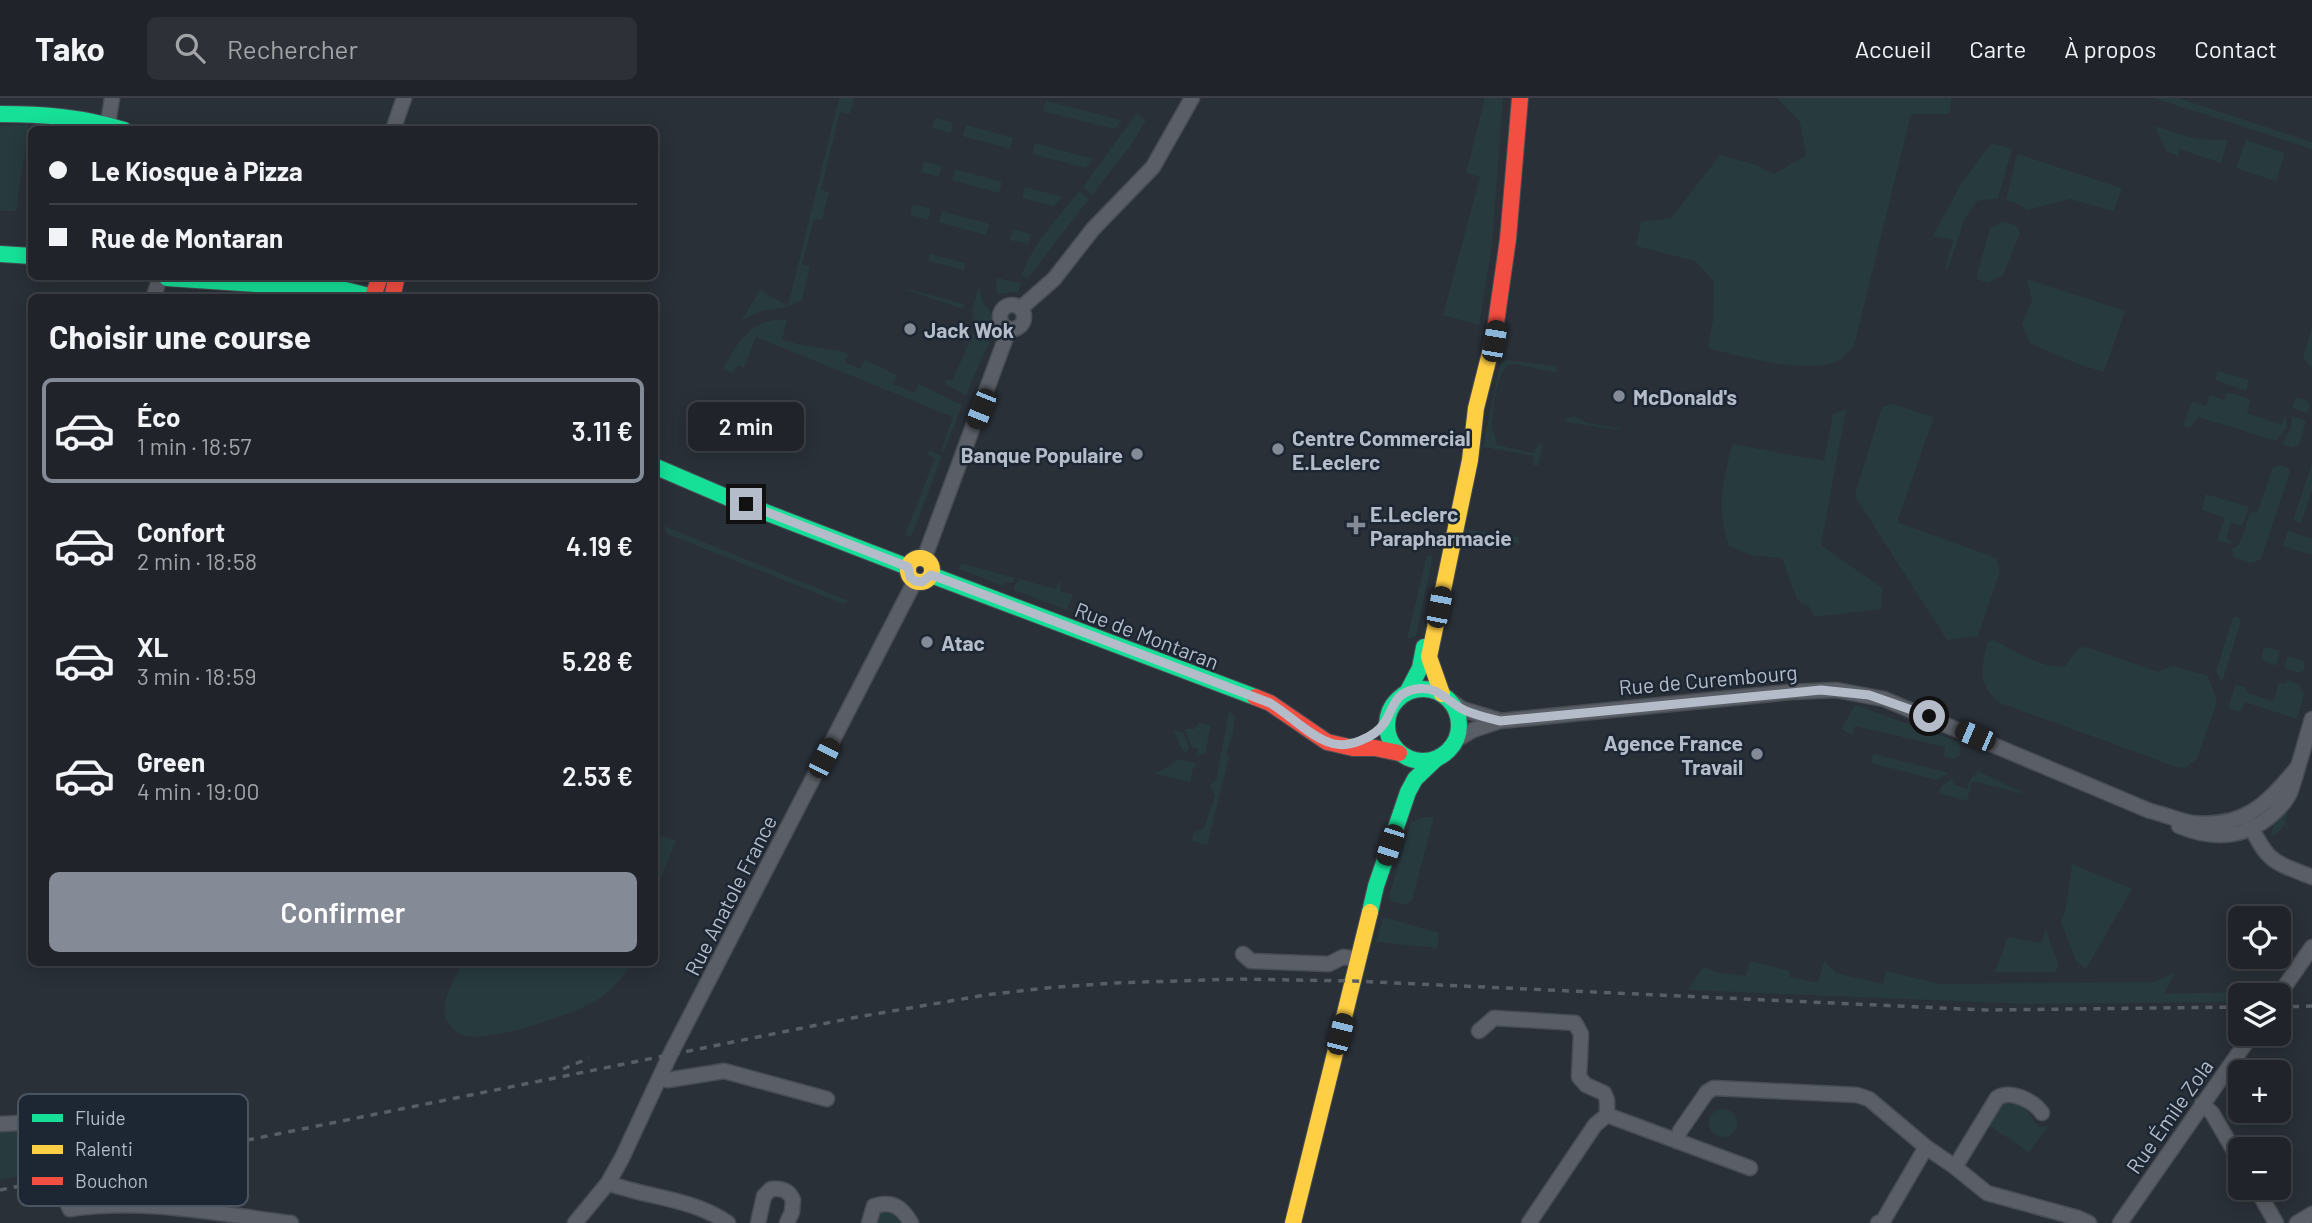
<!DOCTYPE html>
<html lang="fr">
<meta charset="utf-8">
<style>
body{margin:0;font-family:Barlow,sans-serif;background:#2d3036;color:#f1f3f6;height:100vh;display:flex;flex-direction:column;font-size:26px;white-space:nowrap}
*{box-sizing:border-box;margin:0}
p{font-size:23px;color:#a2a4a8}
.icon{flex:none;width:38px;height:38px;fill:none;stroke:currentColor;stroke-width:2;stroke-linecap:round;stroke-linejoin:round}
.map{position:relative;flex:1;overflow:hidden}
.details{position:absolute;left:28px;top:196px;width:630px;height:672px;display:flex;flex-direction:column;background:#20242a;border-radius:10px;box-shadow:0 4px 18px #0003,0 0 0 2px #3d4147}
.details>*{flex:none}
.guide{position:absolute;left:28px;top:28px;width:630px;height:154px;border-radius:10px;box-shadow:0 4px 18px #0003,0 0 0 2px #3d4147;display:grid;align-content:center;height:154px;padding:0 21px;background:#20242a}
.tools{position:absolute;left:2228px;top:808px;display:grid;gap:14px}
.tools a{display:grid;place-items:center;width:63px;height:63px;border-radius:10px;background:#20242a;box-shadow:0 4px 18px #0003,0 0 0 2px #3d4147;font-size:35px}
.end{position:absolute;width:32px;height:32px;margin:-16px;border:9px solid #b4bcc9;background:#111;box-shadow:0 0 0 4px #111}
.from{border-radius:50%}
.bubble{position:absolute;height:49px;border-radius:10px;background:#20242a;box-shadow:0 4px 18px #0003,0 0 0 2px #3d4147;font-size:23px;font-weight:600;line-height:49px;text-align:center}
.car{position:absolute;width:21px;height:42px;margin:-21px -10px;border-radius:9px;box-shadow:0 0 5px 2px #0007;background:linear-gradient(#222 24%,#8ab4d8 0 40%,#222 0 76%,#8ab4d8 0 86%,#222 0)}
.guide b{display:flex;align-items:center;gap:24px;height:66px;font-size:26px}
.guide b+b{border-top:2px solid #3d4147}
.guide i{width:18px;height:18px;background:#f1f3f6}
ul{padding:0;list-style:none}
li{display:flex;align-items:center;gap:21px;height:105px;margin:0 14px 10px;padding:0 7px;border:4px solid transparent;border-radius:10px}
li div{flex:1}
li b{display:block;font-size:26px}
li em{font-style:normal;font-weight:600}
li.selected{border-color:#848b96}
li>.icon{width:63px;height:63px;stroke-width:1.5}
h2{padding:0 21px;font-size:32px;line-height:84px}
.action{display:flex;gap:14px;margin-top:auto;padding:14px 21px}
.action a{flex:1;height:80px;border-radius:10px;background:#848b96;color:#fff;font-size:28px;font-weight:600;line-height:80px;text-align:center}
header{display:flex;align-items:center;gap:42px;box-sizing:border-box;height:98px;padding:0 35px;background:#20242a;border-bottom:2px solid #3d4147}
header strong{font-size:33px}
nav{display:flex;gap:38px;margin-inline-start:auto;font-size:24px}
.search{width:490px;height:63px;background:#2d3036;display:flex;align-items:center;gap:18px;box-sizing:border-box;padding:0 24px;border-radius:10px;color:#a2a4a8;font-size:26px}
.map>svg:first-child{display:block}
.green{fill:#273a3e}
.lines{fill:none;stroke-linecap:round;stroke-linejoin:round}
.street-casing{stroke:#484c53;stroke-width:17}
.fast-casing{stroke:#484c53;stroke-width:18}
.slow-casing{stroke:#484c53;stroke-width:18}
.jam-casing{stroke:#484c53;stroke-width:18}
.street{stroke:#5a5e66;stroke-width:14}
.fast{stroke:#16e098;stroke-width:16}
.slow{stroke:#ffcf43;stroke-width:16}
.jam{stroke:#f24e42;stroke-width:16}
.rail{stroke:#595d64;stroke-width:3.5;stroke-dasharray:7 7;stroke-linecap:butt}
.route{stroke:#b4bcc9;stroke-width:9}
.poi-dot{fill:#848b96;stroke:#1d2633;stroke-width:2.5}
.labels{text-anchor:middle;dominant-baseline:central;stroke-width:5;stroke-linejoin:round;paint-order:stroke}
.poi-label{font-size:21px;font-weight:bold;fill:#b4bcc9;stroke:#1d2633;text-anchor:start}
.street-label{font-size:21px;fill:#b4bcc9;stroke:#1d2633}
.key{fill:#1d2633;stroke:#4a5360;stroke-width:2}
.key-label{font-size:19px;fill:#b4bcc9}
</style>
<header>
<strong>Tako</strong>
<div class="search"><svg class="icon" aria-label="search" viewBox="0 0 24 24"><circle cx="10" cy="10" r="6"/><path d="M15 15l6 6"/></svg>Rechercher</div>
<nav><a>Accueil</a><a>Carte</a><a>À propos</a><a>Contact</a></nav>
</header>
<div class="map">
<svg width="2312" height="1125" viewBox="0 0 2312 1125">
<rect width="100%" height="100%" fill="#2a3038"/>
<g class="green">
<path d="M839,0H854L850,16L840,14L821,92L829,94L822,122L814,121L802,166L810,169L802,201C781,217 766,204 740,225L760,192L788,208Z"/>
<polygon points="1485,0 1503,0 1492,148 1479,227 1443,217 1480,79 1466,75"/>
<path d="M1777,0H1952L1949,16H1911L1854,248C1849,253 1844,260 1838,263C1811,277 1737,258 1708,250L1713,223L1714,183L1695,163L1636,148L1641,124L1671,120L1720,57L1753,66L1774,76L1806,57L1800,24Z"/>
<polygon points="2154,0 2178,0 2312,44 2312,51"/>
<polygon points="1046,3 1121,22 1115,31 1043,13"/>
<polygon points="1136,16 1146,22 1131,47 1092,97 1083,89"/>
<polygon points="935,20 953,24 951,35 932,30"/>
<polygon points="29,27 16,113 0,113 0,28"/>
<polygon points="966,27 1013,40 1010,51 963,38"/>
<polygon points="2155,28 2196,41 2228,42 2221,65 2180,51 2178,58 2166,53"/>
<polygon points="2246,42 2285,55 2276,83 2236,70"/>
<polygon points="1035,45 1093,61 1086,70 1032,56"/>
<polygon points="1991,45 2012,51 1998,100 1977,103 1965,120 1948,171 1945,171 1953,142 1933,138 1961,86"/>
<polygon points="2017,56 2122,90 2114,113 2070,101 2027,112 2018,106 2006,102"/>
<polygon points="924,63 942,68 939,79 921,74"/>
<polygon points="955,71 1002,84 999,95 952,82"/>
<polygon points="1025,89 1063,99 1053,108 1022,100"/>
<path d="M1079,93L1089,101L1028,180L1022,178C1028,150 1062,116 1079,93Z"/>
<polygon points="913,106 931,111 928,122 910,117"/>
<polygon points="942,113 989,126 986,137 939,124"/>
<polygon points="2003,124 2015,127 2020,135 2003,177 1988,185 1976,181 1990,130"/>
<polygon points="1013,131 1031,136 1028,146 1010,142"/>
<polygon points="930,156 965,165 964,172 928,163"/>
<polygon points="997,180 1021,185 1018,194 998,196 996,190"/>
<polygon points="2027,181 2125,213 2104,274 2077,266 2030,245 2022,226 2032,203"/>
<polygon points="979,189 983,205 991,214 995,230 966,297 945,286 946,281 952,283 975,232 972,213"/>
<polygon points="908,191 964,206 963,211 907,192"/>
<path d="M774,222H787L782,242C805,249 825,250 849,255L845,264L860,271L865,262L897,277L893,286L914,295L919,286L962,307L944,354L941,353L953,319L756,239L744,270L738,267L733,275L723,271C736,248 746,227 774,222Z"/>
<polygon points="2312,229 2312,270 2303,260"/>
<path d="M1508,262L1555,268L1557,275L1516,266L1508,267C1497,275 1492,311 1492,326C1491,335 1497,337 1496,347L1534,355L1538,345L1543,346L1538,368L1533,367L1534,358L1483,349L1499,271L1504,263Z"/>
<polygon points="2218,273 2249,282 2246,293 2215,282"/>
<polygon points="2227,294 2251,302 2247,315 2281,327 2286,315 2286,330 2276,343 2199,319 2189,329 2183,328 2192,304 2206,308 2210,297 2224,302"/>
<polygon points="2296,299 2308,303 2310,309 2307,315 2292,310"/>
<polygon points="1892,306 1934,319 1897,424 1996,460 2000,473 1978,538 1947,542 1856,400 1856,393 1882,309"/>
<path d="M1846,311L1821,447L1882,490L1881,511L1814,519L1809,508L1797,502L1782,460L1750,457L1729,448C1716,408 1723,385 1732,346L1824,363L1833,316Z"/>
<polygon points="1574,318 1587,325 1619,330 1619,332 1565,324 1567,321"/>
<polygon points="2292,318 2306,323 2299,347 2292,350 2282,346 2291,330"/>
<polygon points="929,352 942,358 911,439 905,437 935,360 927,357"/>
<polygon points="2312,365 2312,392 2301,425 2293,422"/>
<polygon points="2280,367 2288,370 2290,374 2261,461 2251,465 2233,459 2232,451 2239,447 2250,415 2258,413 2273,369"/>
<polygon points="2206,396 2249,409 2242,428 2231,424 2226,440 2234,444 2231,446 2217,443 2225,420 2202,412"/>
<polygon points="664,428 849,503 844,506 667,436"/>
<polygon points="1465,431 1518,439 1519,446 1464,438"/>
<polygon points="2288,433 2312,441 2312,457 2283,448"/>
<polygon points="1427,457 1433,458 1416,538 1407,541"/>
<polygon points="961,466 964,466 1015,480 1012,485 1005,484 1003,488 959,471"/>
<polygon points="1020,481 1055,491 1060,482 1060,493 1073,496 1067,512 1014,492 1014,488"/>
<polygon points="2233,519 2238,519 2241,523 2222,585 2216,573"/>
<path d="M1994,542C2013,552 2044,572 2065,568L2079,550L2087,549L2158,574L2173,568L2208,578L2217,603L2197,661L2185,670L2177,669L2000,605C1977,588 1981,568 1988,544Z"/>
<polygon points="2267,549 2280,553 2276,568 2264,563 2261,558 2263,551"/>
<polygon points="2288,558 2304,563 2304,572 2299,575 2284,570"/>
<polygon points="2288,582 2299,587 2304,596 2297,621 2245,604 2240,614 2228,610 2236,586 2247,590 2246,594 2273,604 2279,585 2285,586"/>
<polygon points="1855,607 1959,644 1961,656 1954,661 1944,659 1945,649 1855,628 1852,637 1841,631"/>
<polygon points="1229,613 1235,618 1233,634 1226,656 1229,658 1207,747 1192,743 1193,735 1204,730 1215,698 1210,688 1216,682"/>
<polygon points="1199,625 1211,628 1205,656 1196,658 1198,651 1192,650 1185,631 1194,631"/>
<path d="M1172,632L1183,634L1189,649L1187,656C1177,649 1179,639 1172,632Z"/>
<polygon points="1873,656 1949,675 1937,682 1871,665"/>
<polygon points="1179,661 1197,666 1192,673 1191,684 1154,676 1155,674 1160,674"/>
<polygon points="1978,673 2028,697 1972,683 1967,703 1939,695 1941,688 1954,680 1953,686 1967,691 1970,682"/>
<polygon points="2289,707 2284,728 2274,738 2271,737 2274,725"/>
<polygon points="1426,719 1434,719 1412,802 1406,807 1388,802 1411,724"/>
<polygon points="655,735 676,743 655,793"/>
<polygon points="2072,766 2132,791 2086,871 2076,863 2061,824 2066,810"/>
<polygon points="1383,819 1439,835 1437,850 1376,844"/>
<polygon points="2046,832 2059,868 2055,874 1995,874 2008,839 2041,845"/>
<polygon points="1750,863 1790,873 1789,879 1818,885 1824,863 1836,875 1883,886 1886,873 1940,886 2154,884 2175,875 2164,896 2270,893 2266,898 2240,898 2240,904 2027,906 1688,892 1703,869 1716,874 1746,878"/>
<path d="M462,865V864L632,865C623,879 610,895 595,903C572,917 491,944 465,938C458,936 448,928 446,920C440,903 456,880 462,865Z"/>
<polygon points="2012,1003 2025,1009 2038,1029 2048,1028 2029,1054 1988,1027 1999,1007"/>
<circle cx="1723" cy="1025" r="14"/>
<path d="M6,1032C38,1037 35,1046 45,1073L0,1082V1033Z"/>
<polygon points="881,1112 894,1112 905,1125 875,1125 877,1116"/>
</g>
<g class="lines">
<defs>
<g id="street">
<polyline points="108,26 112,0"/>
<polyline points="393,32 404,0"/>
<polyline points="153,200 160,180"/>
<circle cx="1012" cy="219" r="12"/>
<polyline points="1021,210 1054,181 1093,131 1153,69 1192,0"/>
<polyline points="924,461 1009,231"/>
<polyline points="1451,603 1462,611 1498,622"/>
<path d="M1456,642L1473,632L1500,623L1791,594L1836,592L1884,601L2150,713C2164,716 2179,723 2193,725C2243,730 2267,707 2296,671"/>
<path d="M2248,723C2268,764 2271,763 2312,779"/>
<path d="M2179,728C2215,743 2250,740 2278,711C2284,705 2290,697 2292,689C2299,667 2305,644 2312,621"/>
<polyline points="1243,856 1251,863 1329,866 1343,859 1358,861"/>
<polyline points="2278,898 2312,849"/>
<polyline points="1479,933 1494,920 1575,925 1581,936 1579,979 1586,987 1604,995 1607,1002 1607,1017"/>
<polyline points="660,981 668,982 724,973 827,1001"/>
<polyline points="2202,1006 2212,1015 2240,1063"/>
<polyline points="1607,1017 1750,1070"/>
<path d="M0,1026L21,1025L31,1028L38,1034L46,1061L70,1111C142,1100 219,1116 291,1125"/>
<polyline points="1677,1043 1680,1033 1707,994 1714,990 1857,997 1869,1001 1926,1049 1955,1069 1987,1095 2078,1120 2089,1125"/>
<path d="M1955,1069L1997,1000C2010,991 2034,1003 2042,1015"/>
<path d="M608,1085C648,1100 692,1100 728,1125"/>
<polyline points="2256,1090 2276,1125"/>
<polyline points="575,1125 608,1085 622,1060 671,955 915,483"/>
<path d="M758,1125L764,1098L771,1091C781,1090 789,1092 793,1102L792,1114L787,1125"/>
<path d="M869,1125L874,1108C892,1102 902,1109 911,1125"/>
<polyline points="1529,1125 1595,1027 1607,1017"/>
<polyline points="1878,1125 1883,1123 1926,1049"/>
<polyline points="2120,1125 2252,936"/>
<polyline points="2297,1125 2312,1116"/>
</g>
<g id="fast">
<path d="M0,16C43,16 83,19 124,32"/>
<polyline points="0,156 32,158"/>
<polyline points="167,180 345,192 377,200"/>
<polyline points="654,368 731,401 908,469"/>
<polyline points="931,477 1255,599"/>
<circle cx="1423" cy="627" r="36"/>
<polyline points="1408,593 1420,570 1424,549"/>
<polyline points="1370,814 1376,788 1408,694 1415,681 1436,661"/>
</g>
<g id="slow">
<circle cx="920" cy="472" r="12"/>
<polyline points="1442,596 1429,559 1470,362 1476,310 1494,239"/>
<polyline points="1293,1125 1370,814"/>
</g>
<g id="jam">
<polyline points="373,199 380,178"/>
<polyline points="392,200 397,178"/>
<polyline points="1494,239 1508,141 1520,0"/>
<polyline points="1255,599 1270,605 1327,644 1353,650 1375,650 1399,655"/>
</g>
</defs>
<use href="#street" class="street-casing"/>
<use href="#fast" class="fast-casing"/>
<use href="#slow" class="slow-casing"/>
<use href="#jam" class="jam-casing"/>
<use href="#street" class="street"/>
<use href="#fast" class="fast"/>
<use href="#slow" class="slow"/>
<use href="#jam" class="jam"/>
<g class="rail">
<polyline points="2278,909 2312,908"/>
<polyline points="563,971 589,960"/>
<polyline points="0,1092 852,920 985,897 1046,890 1113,885 1238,881 1353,883 1985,912 2240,909"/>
</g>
</g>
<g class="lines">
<path class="route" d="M746,406L908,469L910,479L915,483L922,484L931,477L948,483L1270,605C1290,617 1307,636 1328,644C1346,652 1375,640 1385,624C1394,609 1394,595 1416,591C1438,587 1447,604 1464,612C1475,617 1488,620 1500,623L1821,592L1869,597L1929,618"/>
</g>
<g class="poi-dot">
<circle cx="910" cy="231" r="7"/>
<circle cx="1619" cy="298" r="7"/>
<circle cx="1278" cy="351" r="7"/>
<circle cx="1137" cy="356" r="7"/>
<path d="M1352.5 416.5h7v7h7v7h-7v7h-7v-7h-7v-7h7z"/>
<circle cx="927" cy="544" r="7"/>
<circle cx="1757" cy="656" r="7"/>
</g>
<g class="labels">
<g class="poi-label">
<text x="924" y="231">Jack Wok</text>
<text x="1633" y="298">McDonald's</text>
<text x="1292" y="339">Centre Commercial<tspan x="1292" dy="24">E.Leclerc</tspan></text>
<text x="1123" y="356" text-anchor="end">Banque Populaire</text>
<text x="1370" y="415">E.Leclerc<tspan x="1370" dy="24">Parapharmacie</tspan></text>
<text x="941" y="544">Atac</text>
<text x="1743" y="644" text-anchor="end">Agence France<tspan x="1743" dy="24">Travail</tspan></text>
</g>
<g class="street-label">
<text transform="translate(1147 537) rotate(21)">Rue de Montaran</text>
<text transform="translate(1708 581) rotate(-5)">Rue de Curembourg</text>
<text transform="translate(730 797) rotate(-63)">Rue Anatole France</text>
<text transform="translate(2169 1018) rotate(-55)">Rue Émile Zola</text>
</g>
</g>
<rect x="18" y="996" width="230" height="112" rx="10" class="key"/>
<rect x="32" y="1016" width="31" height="8" fill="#16e098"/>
<rect x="32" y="1047" width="31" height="9" fill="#ffcf43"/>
<rect x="32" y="1079" width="31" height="8" fill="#f24e42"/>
<g class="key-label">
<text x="75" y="1027">Fluide</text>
<text x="75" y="1058">Ralenti</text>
<text x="75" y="1090">Bouchon</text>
</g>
</svg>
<div class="tools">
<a><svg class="icon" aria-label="locate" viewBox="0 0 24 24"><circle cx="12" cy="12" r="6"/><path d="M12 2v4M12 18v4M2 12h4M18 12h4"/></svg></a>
<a><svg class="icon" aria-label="layers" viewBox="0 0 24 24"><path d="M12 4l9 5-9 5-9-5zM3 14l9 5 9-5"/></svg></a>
<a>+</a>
<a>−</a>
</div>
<i class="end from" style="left:1929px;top:618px"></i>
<i class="end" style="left:746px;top:406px"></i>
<div class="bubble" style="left:688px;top:304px;width:116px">2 min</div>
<i class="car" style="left:1494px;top:243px;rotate:10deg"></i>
<i class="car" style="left:981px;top:311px;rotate:202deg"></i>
<i class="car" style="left:1439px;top:509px;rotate:11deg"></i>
<i class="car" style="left:1975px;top:638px;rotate:293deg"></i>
<i class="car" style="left:824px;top:660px;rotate:27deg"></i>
<i class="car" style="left:1390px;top:747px;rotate:198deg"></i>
<i class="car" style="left:1340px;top:936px;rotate:14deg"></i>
<div class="guide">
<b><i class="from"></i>Le Kiosque à Pizza</b>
<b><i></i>Rue de Montaran</b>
</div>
<section class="details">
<h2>Choisir une course</h2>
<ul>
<li class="selected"><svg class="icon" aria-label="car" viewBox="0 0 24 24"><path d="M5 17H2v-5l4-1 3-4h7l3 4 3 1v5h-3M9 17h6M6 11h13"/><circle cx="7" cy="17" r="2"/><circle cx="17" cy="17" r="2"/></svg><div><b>Éco</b><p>1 min · 18:57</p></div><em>3.11 €</em></li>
<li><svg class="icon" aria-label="car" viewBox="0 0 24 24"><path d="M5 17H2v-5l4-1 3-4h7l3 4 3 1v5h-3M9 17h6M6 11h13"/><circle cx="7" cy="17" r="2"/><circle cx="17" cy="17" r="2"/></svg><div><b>Confort</b><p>2 min · 18:58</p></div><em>4.19 €</em></li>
<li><svg class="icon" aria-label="car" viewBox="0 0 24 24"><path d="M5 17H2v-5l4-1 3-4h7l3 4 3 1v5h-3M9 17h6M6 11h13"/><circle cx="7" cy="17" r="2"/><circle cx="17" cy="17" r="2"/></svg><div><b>XL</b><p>3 min · 18:59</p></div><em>5.28 €</em></li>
<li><svg class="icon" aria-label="car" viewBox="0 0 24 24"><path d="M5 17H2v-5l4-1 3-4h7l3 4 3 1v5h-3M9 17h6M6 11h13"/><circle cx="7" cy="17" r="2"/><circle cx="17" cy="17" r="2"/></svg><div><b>Green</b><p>4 min · 19:00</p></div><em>2.53 €</em></li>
</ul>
<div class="action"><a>Confirmer</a></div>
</section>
</div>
